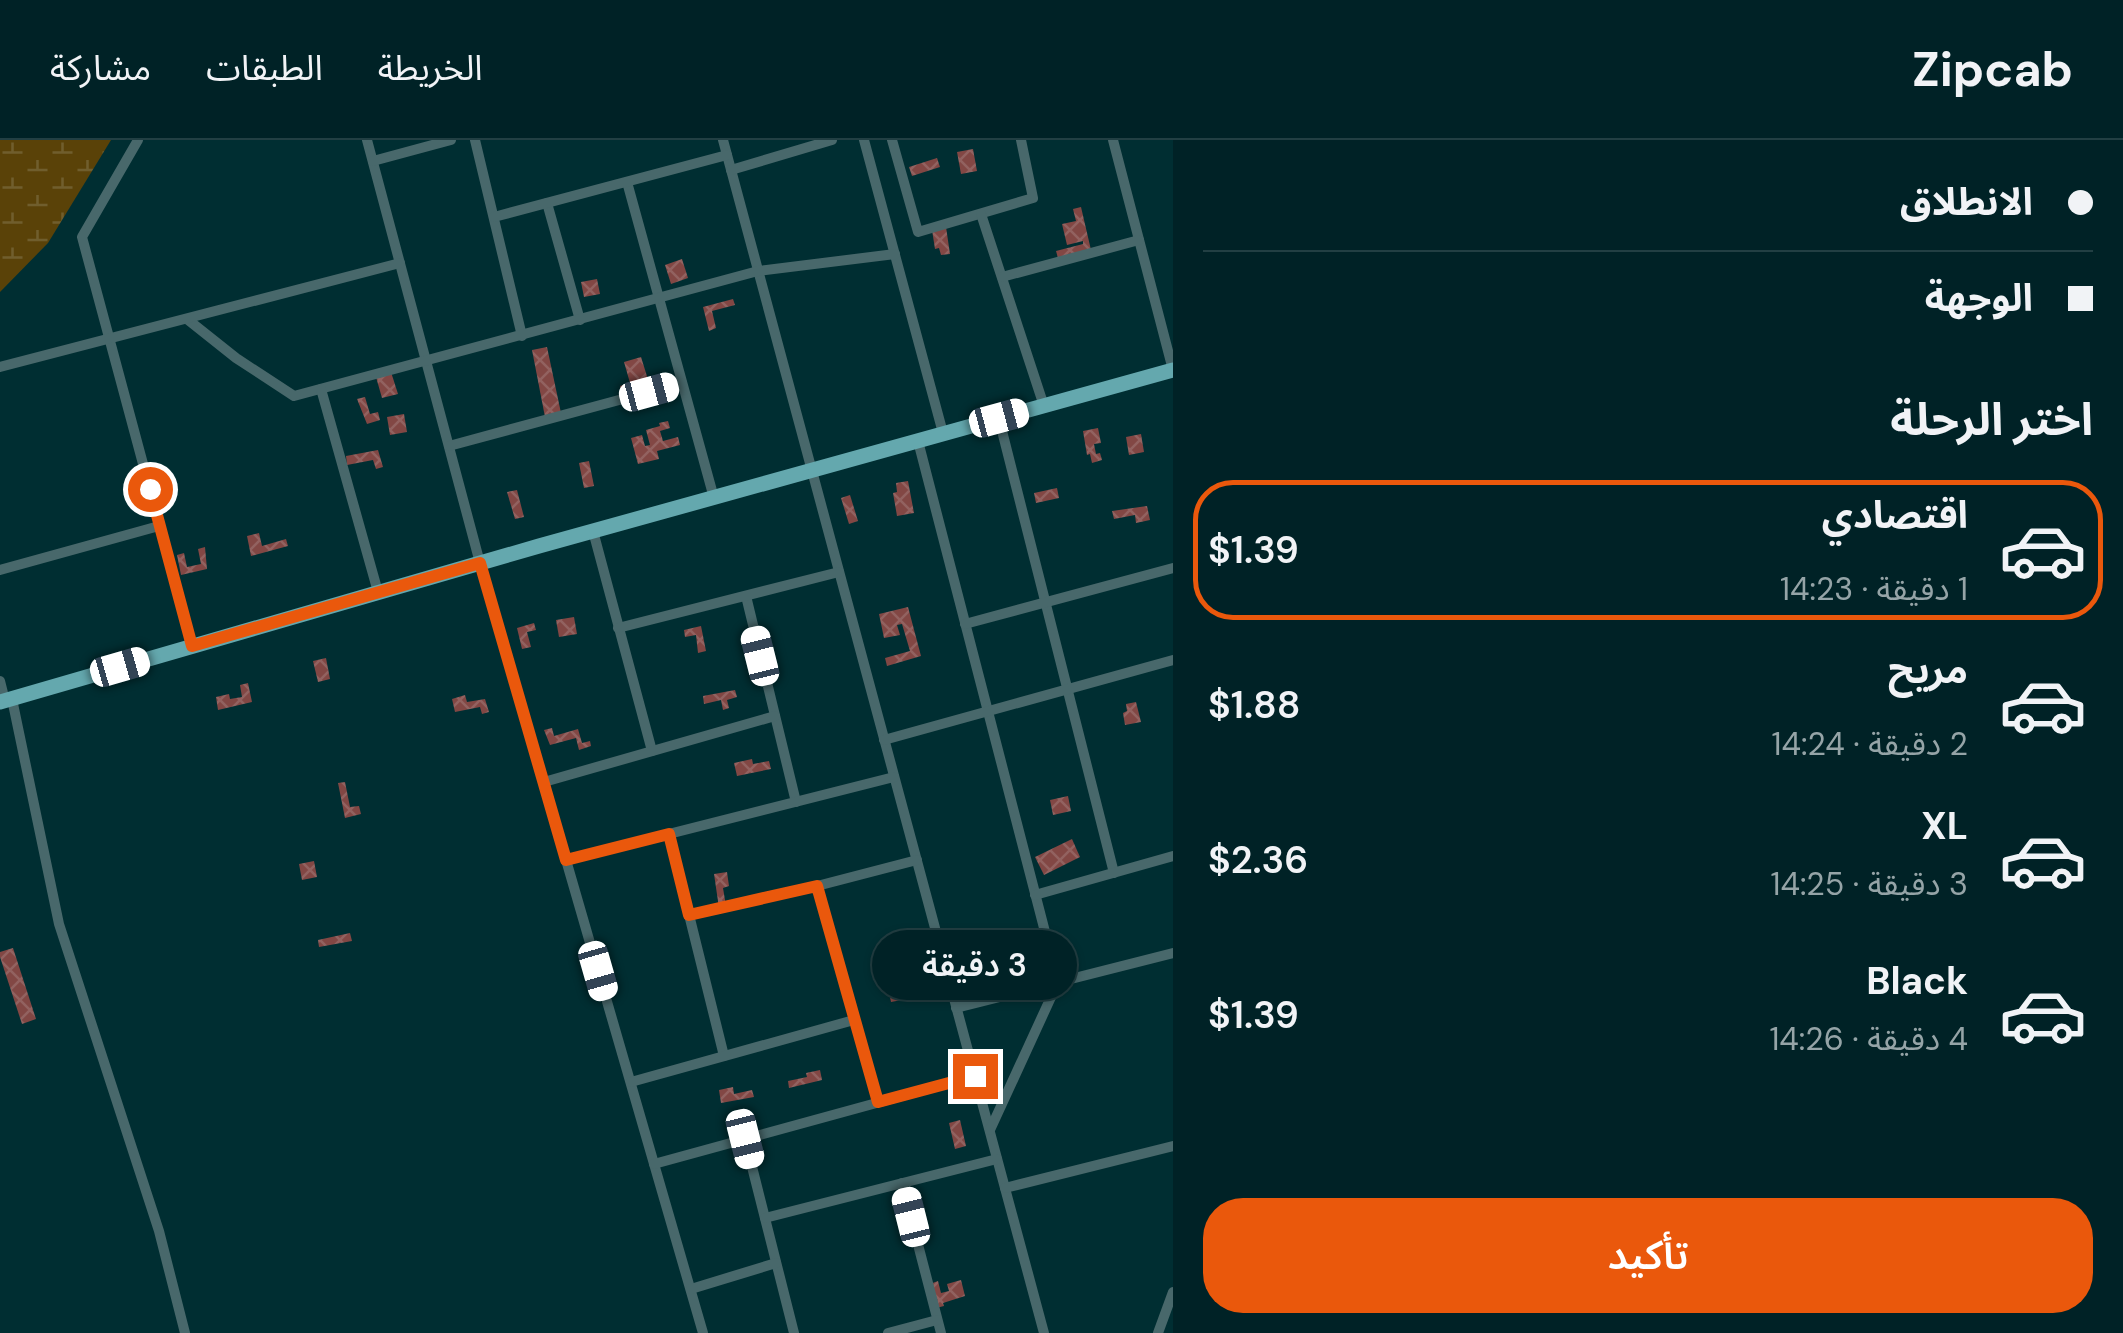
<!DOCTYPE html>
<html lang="ar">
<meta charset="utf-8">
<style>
body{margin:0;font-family:"DM Sans","Noto Sans Arabic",sans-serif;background:#0a2a2e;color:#f1f3f6;direction:rtl;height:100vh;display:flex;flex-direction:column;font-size:38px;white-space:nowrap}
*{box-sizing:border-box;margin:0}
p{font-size:32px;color:#95a4a7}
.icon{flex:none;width:55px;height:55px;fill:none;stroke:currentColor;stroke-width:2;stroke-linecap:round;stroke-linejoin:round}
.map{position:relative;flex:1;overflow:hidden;direction:ltr}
.details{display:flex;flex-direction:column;background:#002226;width:950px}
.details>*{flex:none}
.banner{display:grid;align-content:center;height:220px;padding:0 30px;background:#002226}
.end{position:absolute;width:45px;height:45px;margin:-22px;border:12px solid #ea580c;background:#fff;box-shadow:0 0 0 5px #fff}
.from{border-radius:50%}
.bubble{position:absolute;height:70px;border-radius:35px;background:#002226;box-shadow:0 2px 8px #0004,0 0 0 2px #223f43;font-size:32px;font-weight:600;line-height:70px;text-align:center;direction:rtl}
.car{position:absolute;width:30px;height:60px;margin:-30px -15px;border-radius:12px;box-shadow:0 0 8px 2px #0007;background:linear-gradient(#fff 24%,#345 0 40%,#fff 0 76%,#345 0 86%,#fff 0)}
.banner b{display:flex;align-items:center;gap:35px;height:95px;font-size:38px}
.banner b+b{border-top:2px solid #223f43}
.banner i{width:25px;height:25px;background:#f1f3f6}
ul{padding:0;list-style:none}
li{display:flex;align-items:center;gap:30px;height:140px;margin:0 20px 15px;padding:0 10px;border:5px solid transparent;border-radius:40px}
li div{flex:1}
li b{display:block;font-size:38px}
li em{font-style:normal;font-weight:600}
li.current{border-color:#ea580c}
li>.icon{width:90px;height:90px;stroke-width:1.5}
h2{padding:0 30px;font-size:45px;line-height:120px}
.action{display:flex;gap:20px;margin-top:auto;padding:20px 30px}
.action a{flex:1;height:115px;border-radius:40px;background:#ea580c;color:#fff;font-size:40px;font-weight:600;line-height:115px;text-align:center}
header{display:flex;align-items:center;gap:60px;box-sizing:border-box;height:140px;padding:0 50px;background:#002226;border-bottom:2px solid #223f43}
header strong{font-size:48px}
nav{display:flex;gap:55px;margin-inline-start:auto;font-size:35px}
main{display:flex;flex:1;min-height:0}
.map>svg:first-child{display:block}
.wetland{fill:url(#wetland-marsh)}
.building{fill:url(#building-cross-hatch)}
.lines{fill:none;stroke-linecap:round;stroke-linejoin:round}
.minor{stroke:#48686b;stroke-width:10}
.primary{stroke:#64a8ae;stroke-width:15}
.route{stroke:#ea580c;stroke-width:12}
</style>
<header>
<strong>Zipcab</strong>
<nav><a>الخريطة</a><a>الطبقات</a><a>مشاركة</a></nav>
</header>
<main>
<section class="details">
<div class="banner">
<b><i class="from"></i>الانطلاق</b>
<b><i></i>الوجهة</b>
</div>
<h2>اختر الرحلة</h2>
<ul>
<li class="current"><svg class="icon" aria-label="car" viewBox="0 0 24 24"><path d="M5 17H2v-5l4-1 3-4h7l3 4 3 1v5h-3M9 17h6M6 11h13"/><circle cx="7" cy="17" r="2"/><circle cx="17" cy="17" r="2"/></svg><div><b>اقتصادي</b><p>1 دقيقة · 14:23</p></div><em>$1.39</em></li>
<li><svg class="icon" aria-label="car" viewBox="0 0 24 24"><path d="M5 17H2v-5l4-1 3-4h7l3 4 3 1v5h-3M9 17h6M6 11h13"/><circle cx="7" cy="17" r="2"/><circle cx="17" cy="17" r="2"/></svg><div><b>مريح</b><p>2 دقيقة · 14:24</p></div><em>$1.88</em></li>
<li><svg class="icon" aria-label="car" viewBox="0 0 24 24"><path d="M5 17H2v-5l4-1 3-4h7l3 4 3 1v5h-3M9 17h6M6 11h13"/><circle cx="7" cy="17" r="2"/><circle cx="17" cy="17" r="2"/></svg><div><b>XL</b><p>3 دقيقة · 14:25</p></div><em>$2.36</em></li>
<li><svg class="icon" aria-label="car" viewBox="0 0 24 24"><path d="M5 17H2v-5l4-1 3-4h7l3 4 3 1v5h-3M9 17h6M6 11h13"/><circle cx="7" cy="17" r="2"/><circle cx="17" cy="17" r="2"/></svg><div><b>Black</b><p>4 دقيقة · 14:26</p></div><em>$1.39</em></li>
</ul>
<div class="action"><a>تأكيد</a></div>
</section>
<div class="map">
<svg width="1173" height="1193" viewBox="0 0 1173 1193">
<defs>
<pattern id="wetland-marsh" width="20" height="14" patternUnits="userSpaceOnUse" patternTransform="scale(2.5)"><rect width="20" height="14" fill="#5a4208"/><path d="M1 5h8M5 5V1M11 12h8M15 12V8" fill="none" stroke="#705e2d"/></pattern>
<pattern id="building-cross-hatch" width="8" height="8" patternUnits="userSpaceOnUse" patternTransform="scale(2.5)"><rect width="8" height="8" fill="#824744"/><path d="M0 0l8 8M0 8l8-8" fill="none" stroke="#926260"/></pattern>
</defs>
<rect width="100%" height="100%" fill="#002e32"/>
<polygon class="wetland" points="0,0 111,0 48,103 0,152"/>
<g class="building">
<polygon points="973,9 977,31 961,34 957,12"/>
<polygon points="937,18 940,27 912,36 909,27"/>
<polygon points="1081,67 1091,110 1058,118 1056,111 1083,104 1083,101 1067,105 1062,84 1076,81 1073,69"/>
<polygon points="946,87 950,114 941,115 939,108 935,109 932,90"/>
<polygon points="682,119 688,138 671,144 665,125"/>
<polygon points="597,139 600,154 584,157 581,142"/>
<polygon points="733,159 735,165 712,171 716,188 709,191 703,167"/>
<polygon points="547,207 561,273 545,277 532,210"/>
<polygon points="641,217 651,249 623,255 620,246 630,243 624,222"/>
<polygon points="391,232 398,254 382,258 376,237"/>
<polygon points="365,257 370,274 378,272 380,280 367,284 357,259"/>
<polygon points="404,274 407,292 390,295 387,277"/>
<polygon points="668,281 670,288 660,291 663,301 678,297 680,305 657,311 659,319 638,324 631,298 642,295 645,306 650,305 646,290 660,286 659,283"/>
<polygon points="1098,288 1101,303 1094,304 1096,314 1100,313 1102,320 1092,323 1090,314 1087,315 1083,291"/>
<polygon points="1141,294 1144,312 1129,315 1126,297"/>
<polygon points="378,310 383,327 376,329 373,320 347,325 346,316"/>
<polygon points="589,321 594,346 584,348 579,323"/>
<polygon points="908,341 914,373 897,376 893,353 897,352 896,343"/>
<polygon points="1057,348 1059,358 1036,363 1034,353"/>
<polygon points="517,350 524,377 515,379 507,352"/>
<polygon points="850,355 858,381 849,384 841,358"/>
<polygon points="1147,366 1150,380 1136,383 1135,375 1114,379 1112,371"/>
<polygon points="259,393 262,406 286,399 288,406 251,416 247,396"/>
<polygon points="205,407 207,429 181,435 177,415 184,413 187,427 201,424 198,409"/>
<polygon points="908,467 921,516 887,526 885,518 910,511 902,484 897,485 900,495 884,498 879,474"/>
<polygon points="574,477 577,494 559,497 556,480"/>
<polygon points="534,483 536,490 527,492 531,507 522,509 517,488"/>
<polygon points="701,486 706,511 698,513 696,495 685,497 684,490"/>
<polygon points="326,518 330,539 318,542 313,521"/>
<polygon points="248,543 252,562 218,570 216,557 229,554 230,559 242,557 240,545"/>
<polygon points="735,550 737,557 727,560 729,568 723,570 721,560 704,564 703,556"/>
<polygon points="465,555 467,562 485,559 489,572 482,574 480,567 455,572 452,559"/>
<polygon points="1136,562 1141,582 1125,585 1123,573 1127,571 1126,564"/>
<polygon points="552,588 554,596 578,589 582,603 590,601 591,606 579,610 576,598 550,605 544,590"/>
<polygon points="752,619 753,624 769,621 771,629 737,636 734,623"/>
<polygon points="345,642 350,667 359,666 361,674 345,678 338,643"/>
<polygon points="1068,656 1071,671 1053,675 1050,660"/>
<polygon points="1072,699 1080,717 1044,735 1035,717"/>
<polygon points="314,721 317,737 302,740 299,724"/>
<polygon points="727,732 729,746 723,748 726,766 719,768 714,734"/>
<polygon points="350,793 352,801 319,807 318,800"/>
<polygon points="13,808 36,879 22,884 0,817 0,812"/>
<polygon points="904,843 907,859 891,862 888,847"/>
<polygon points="820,930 822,940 789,948 788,941 807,937 806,933"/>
<polygon points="733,947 734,954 752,950 754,957 721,963 719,950"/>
<polygon points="960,980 966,1006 955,1009 949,983"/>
<polygon points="961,1140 965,1156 943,1163 944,1166 936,1168 930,1144 938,1141 941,1153 949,1151 947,1144"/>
</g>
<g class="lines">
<g class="minor">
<polyline points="138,0 82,97 192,506"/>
<polyline points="367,0 480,423 703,1193"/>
<polyline points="475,0 522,196"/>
<polyline points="723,0 1044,1193"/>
<polyline points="864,0 943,293"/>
<polyline points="892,0 918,92 1033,58 1021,0"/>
<polyline points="1113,0 1173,230"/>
<polyline points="373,21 451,0"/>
<polyline points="731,30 832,0"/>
<polyline points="627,42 714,358"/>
<polyline points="547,63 580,180"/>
<polyline points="981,74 1044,266"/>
<polyline points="494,77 727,15"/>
<polyline points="1002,137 1139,100"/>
<polyline points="187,179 236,218 294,256 758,131 895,114"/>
<polyline points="0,227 400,123"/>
<polyline points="321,249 378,452"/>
<polyline points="999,279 1114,733"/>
<polyline points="918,301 1058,842 990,990"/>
<polyline points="449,306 682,243"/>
<polyline points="593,391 652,611"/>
<polyline points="0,430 159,386"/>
<polyline points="746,456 796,662"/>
<polyline points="965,484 1173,428"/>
<polyline points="618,488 839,432"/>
<polyline points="0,541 5,561"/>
<polyline points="12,559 59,784 159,1091 185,1193"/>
<polyline points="884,600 1173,520"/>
<polyline points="544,642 775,576"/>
<polyline points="669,694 724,916"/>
<polyline points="566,720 894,637"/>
<polyline points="817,746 878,962"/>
<polyline points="1035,755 1173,716"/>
<polyline points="689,775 817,746 917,720"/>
<polyline points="956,868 1173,813"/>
<polyline points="631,942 854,880"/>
<polyline points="745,999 794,1193"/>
<polyline points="654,1024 975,936"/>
<polyline points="902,1043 941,1193"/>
<polyline points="1005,1048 1173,1006"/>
<polyline points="765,1078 997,1019"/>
<polyline points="691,1149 776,1123"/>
<polyline points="888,1193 937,1180"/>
<polyline points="1158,1193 1173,1152"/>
</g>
<polyline class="primary" points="0,562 539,406 1173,230"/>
</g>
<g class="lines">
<polyline class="route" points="150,349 192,506 480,423 566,720 669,694 689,775 817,746 878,962 975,936"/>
</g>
</svg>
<i class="end from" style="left:150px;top:349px"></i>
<i class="end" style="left:975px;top:936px"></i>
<div class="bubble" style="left:872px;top:790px;width:205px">3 دقيقة</div>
<i class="car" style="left:649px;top:252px;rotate:75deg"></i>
<i class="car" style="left:999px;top:278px;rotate:75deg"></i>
<i class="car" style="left:760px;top:516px;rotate:346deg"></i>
<i class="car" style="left:120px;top:527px;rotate:74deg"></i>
<i class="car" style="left:598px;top:831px;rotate:164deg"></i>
<i class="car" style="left:745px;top:999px;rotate:166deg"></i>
<i class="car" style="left:911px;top:1077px;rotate:346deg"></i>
</div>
</main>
